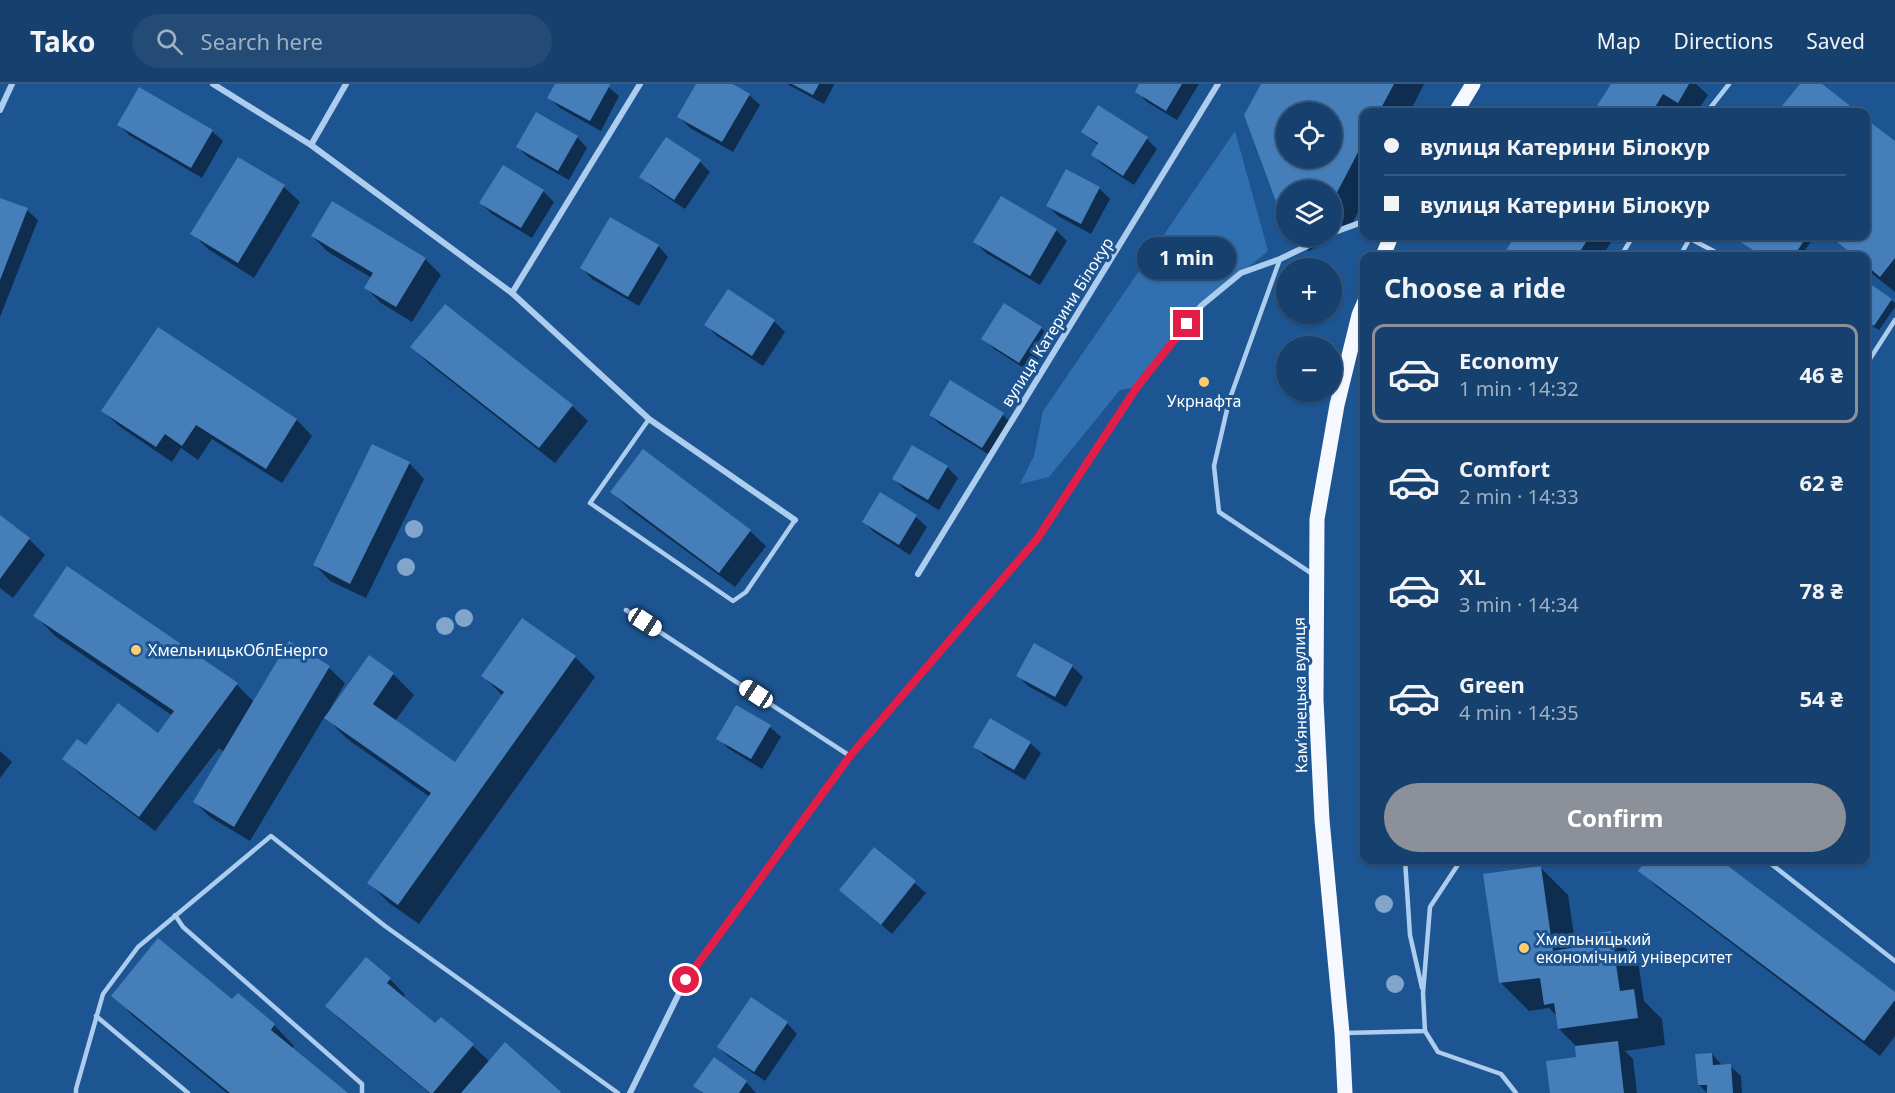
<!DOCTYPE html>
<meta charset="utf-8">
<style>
body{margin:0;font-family:"Noto Sans",sans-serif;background:#234b76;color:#f1f3f6;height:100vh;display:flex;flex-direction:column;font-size:22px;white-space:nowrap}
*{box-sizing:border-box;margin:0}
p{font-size:20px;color:#9eafc2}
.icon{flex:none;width:33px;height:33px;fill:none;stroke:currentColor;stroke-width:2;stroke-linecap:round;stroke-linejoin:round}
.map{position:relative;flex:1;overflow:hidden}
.panel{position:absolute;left:1360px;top:168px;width:510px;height:612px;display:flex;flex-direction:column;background:#16406e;border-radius:12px;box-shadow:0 2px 4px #0004,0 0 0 2px #355981}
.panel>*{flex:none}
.guide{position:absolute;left:1360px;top:24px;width:510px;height:132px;border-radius:12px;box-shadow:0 2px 4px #0004,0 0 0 2px #355981;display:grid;align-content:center;height:132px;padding:0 24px;background:#16406e}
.fabs{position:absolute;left:1276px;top:18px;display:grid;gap:12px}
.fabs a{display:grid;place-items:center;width:66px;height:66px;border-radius:50%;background:#16406e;box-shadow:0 2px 4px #0004,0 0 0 2px #355981;font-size:30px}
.end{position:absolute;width:27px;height:27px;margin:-14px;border:8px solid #e11d48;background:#fff;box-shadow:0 0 0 3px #fff}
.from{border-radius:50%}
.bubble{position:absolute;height:42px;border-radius:21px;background:#16406e;box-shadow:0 2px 4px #0004,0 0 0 2px #355981;font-size:20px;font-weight:700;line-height:42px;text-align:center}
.car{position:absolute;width:18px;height:36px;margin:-18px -9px;border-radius:8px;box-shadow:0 0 4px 2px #0007;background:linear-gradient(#fff 24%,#345 0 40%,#fff 0 76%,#345 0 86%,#fff 0)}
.guide b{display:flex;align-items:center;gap:21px;height:57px;font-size:22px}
.guide b+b{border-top:2px solid #355981}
.guide i{width:15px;height:15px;background:#f1f3f6}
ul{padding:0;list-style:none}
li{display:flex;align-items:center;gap:18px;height:99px;margin:0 12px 9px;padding:0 12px;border:3px solid transparent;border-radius:12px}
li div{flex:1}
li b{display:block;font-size:22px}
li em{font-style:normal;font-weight:700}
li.on{border-color:#8c9099}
li>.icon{width:54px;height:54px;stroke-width:1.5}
h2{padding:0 24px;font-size:27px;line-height:72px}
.cta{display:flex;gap:12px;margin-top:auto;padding:12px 24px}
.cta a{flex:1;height:69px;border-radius:36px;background:#8c9099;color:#fff;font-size:24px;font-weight:700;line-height:69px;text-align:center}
header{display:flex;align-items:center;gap:36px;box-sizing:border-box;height:84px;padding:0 30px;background:#16406e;border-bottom:2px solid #355981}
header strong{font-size:28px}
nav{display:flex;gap:33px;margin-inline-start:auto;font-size:21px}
.search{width:420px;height:54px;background:#234b76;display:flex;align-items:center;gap:15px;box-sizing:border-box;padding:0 21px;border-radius:33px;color:#9eafc2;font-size:22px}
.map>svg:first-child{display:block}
.green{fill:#306fb0}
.shadow{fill:#0007;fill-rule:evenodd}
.building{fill:#457eb9;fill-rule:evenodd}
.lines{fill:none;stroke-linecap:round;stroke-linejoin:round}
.service{stroke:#adcdee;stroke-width:4.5}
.minor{stroke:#adcdee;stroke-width:6}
.primary{stroke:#f5f9ff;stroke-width:15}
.tree{fill:#82a5cb}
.route{stroke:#e11d48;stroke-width:8}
.poi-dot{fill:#fece6c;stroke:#1d5592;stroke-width:2}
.labels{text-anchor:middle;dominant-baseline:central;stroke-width:6;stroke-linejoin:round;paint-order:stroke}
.street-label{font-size:16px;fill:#fff;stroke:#1d5592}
.poi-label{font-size:16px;fill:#fff;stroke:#1d5592;text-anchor:start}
</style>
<header>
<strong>Tako</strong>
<div class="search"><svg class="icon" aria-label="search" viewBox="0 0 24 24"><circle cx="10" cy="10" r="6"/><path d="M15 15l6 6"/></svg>Search here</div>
<nav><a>Map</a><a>Directions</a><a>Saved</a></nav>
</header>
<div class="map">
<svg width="1895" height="1009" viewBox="0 0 1895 1009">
<rect width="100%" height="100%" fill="#1d5592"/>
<polygon class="green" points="1235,47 1268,167 1201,222 1137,303 1120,306 1049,393 1020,400 1034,372 1043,327"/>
<g class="shadow">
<polygon points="557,0 605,0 619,12 601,47 560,24 549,14"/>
<polygon points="698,0 730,0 749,11 760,21 733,68 690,44 679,33"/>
<polygon points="787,0 833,0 834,1 824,20"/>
<polygon points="1141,0 1199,0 1177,36 1147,18 1137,7"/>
<path d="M1263,0H1424L1410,28H1365V114L1352,140L1309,167L1293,152H1332V106H1287V143ZM1287,28H1332V74H1287Z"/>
<polygon points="1613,0 1696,0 1708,11 1697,28 1685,28 1679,25 1677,28 1595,28"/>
<polygon points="1802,0 1819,0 1856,28 1779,28"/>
<polygon points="1866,37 1895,59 1895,208 1866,185 1866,172 1853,172 1839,158 1845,152 1866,152 1866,124 1871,118 1866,113"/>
<polygon points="119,41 212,47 223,57 202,94 129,51"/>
<polygon points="1083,48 1147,55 1157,65 1134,101 1103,81 1093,71 1099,62"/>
<polygon points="577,53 587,64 569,96 528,73 518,63"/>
<polygon points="238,75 284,103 300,118 254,194 208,165 192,149"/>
<polygon points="700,78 710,88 685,125 652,103 641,92"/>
<polygon points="504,83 543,107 554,118 532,154 492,130 481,119"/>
<polygon points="1066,87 1099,104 1110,115 1091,150 1058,132 1048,122"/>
<polygon points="1002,114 1056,146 1067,157 1040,201 986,169 975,158"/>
<polygon points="0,115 27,126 38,136 0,233"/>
<polygon points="312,152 425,175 441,191 412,238 381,219 366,204 372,194 328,168"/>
<polygon points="1517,152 1615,152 1602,172 1508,172 1506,170"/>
<polygon points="1731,152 1815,152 1801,172 1762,172"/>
<polygon points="658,162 668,173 639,222 592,195 582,184"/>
<polygon points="1866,199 1895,219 1895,223 1879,246 1866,238"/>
<polygon points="729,207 774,237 785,248 763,282 717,252 706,241"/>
<polygon points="1041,244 1052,255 1030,288 994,265 983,254"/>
<polygon points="158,245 297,336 312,352 282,399 212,355 198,376 181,364 172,378 119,342 103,327"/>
<polygon points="412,263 572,322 588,337 555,379 428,279"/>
<polygon points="930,331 1003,331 1013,341 993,373 941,341"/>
<polygon points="409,379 424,395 366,514 330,497 315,481"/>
<polygon points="947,383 958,394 939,426 904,405 894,395"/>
<polygon points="612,408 750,447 766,462 735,503 628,424"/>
<polygon points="881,410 916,433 927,443 910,471 874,448 864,438"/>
<polygon points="0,433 29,455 45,471 13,514 0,504"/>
<polygon points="68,484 237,601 254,618 289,560 329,584 345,599 331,623 333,624 369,573 393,590 414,611 395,637 455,680 503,612 483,592 575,573 595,593 419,840 389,819 369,799 430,713 346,654 325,632 250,757 210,733 194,717 224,668 219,664 155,747 80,690 64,675 86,663 158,651 173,632 55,552 35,531"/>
<polygon points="1072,582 1083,593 1066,623 1028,602 1018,591"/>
<polygon points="737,623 770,643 781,653 762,685 729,665 718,654"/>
<polygon points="1030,659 1041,669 1025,696 986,673 975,663"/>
<polygon points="0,667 12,678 0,694"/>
<polygon points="875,765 926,809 892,850 841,806"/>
<polygon points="1648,776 1717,776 1895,910 1895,952 1880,972 1656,802 1640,786"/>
<polygon points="1540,783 1568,811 1576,865 1585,864 1610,848 1638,876 1644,917 1662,935 1665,961 1625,967 1633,975 1637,1009 1551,1009 1578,974 1576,962 1559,945 1557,932 1549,924 1529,927 1501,899"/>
<polygon points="390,895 405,911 403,914 436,941 473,962 490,978 464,1009 429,1009 342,937 327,922"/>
<polygon points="113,911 233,918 238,911 274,941 294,962 292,965 345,1009 227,1009 133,932"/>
<polygon points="787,939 797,950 765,997 729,973 719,963"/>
<polygon points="1712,970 1722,981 1730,982 1741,992 1742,1009 1707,1009 1699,1001"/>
<polygon points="746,998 756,1009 702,1009 695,1002"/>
</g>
<g class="building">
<polygon points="555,0 609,0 610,1 590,37 547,14"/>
<polygon points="696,0 733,0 750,10 722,58 677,33"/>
<polygon points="792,0 819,0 813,11"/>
<polygon points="1139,0 1182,0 1166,27 1135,8"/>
<path d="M1261,0H1394L1379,28H1365V55L1332,118V106H1287V147L1244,31ZM1287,28H1332V74H1287Z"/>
<polygon points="1611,0 1689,0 1678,19 1663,10 1654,25 1660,28 1593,28"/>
<polygon points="1800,0 1822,0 1858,28 1777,28"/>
<polygon points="139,3 213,46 191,84 117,41"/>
<polygon points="1098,21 1148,53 1123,92 1091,71 1098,59 1081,48"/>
<polygon points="536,28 578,52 558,87 516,63"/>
<polygon points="1866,35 1895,57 1895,174 1880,193 1866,181 1866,172 1855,172 1837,158 1843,152 1866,152 1866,122 1872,114 1866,109"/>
<polygon points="666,53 701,76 674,116 639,93"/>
<polygon points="238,73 285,101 238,179 190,150"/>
<polygon points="503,81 544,106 521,144 479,119"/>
<polygon points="1066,85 1100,103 1081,140 1046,122"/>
<polygon points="1001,112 1057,145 1030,192 973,158"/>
<polygon points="0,114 28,124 0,196"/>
<polygon points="332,117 426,174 396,223 364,204 373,189 311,152"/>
<polygon points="610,133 659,161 628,213 580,184"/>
<polygon points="1515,152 1590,152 1577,172 1508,172 1504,170"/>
<polygon points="1731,152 1807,152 1794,172 1762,172"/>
<polygon points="1866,197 1892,215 1874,242 1866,237"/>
<polygon points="728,205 775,236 752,272 704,241"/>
<polygon points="1004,219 1042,243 1019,279 981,255"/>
<polygon points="445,220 573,321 539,364 410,263"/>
<polygon points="158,243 297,335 266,385 196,341 182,362 165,350 156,363 101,327"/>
<polygon points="950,296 1004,329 982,364 929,331"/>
<polygon points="372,360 410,378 350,500 313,481"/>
<polygon points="912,361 948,382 928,416 892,395"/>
<polygon points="643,365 751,446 719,489 610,408"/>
<polygon points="880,408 917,431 899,461 862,438"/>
<polygon points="0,431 30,454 0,495"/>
<polygon points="67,482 238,599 139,733 62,675 77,655 86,661 118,619 158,649 174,627 33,532"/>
<polygon points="522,534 576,572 398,821 367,799 431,709 324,634 369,571 394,589 373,620 455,678 504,608 481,592"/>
<polygon points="289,557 330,582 234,743 193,718"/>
<polygon points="1034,559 1073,581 1055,613 1016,592"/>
<polygon points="736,621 771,641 751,675 716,655"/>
<polygon points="990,634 1031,658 1014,686 973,663"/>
<polygon points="874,763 916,797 881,841 839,806"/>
<polygon points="1646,776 1720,776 1895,908 1895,916 1864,957 1638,787"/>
<polygon points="1541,782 1553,867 1583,862 1582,851 1611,847 1620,907 1634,905 1638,934 1558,945 1554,919 1544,921 1540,894 1499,899 1483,790"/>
<polygon points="158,854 232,915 238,909 275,940 271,946 348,1009 230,1009 111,912"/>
<polygon points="366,873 391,894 387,899 435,939 441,933 474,960 433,1009 430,1009 325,922"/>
<polygon points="751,913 788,938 754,988 717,963"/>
<polygon points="1618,957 1624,1009 1550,1009 1546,977 1576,973 1575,962"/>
<polygon points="505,958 561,1008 560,1009 461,1009"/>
<polygon points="1712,969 1713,981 1731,980 1733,1009 1707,1009 1707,1001 1698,1001 1695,970"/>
<polygon points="714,973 747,997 739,1009 703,1009 693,1002"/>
</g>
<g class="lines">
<g class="service">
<polyline points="1711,23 1718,28"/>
<polyline points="1707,28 1729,0"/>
<polyline points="1685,152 1723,172"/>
<polyline points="1621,172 1633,152"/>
<polyline points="1680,172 1690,154"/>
<polyline points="1280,175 1229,317 1214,382 1219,428 1314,491"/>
<polyline points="1866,281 1895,236"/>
<polyline points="649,335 590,419 733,517 746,508 795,436"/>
<polyline points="626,526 850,672"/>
<polyline points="1405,776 1410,851 1422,904"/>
<polyline points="1766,776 1895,877"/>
<polyline points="175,831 183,843 362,1000 362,1009"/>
<polyline points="96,932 188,1009"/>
<polyline points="1425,947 1438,968 1501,990 1516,1009"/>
<polyline points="1345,949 1425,947 1423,909 1430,823 1461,776"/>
<polyline points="76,1009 76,1005 103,910 138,863 271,752 385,842 618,1009"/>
</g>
<g class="minor">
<polyline points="213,0 311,61 512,209 649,335 795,436"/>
<polyline points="0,26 12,0"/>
<polyline points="311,61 346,0"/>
<polyline points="1332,149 1365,137"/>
<polyline points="512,209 640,0"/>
<polyline points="918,490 1218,0"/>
<polyline points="630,1009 686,895 850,672 1037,455 1137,303 1201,222 1241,189 1280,175 1328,152"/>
</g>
<g class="primary">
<polyline points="1456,28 1473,0"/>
<polyline points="1383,172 1391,152"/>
<polyline points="1345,1009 1342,949 1322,736 1316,616 1317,435 1337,321 1359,231 1365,217"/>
</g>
</g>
<g class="tree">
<circle cx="414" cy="445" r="9"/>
<circle cx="406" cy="483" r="9"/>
<circle cx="464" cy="534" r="9"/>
<circle cx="445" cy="542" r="9"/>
<circle cx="1384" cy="820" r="9"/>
<circle cx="1395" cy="900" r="9"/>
</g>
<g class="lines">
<polyline class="route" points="686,896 850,672 1037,455 1137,303 1187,240"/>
</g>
<g class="poi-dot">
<circle cx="1204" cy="298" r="6"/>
<circle cx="136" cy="566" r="6"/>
<circle cx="1524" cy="864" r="6"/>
</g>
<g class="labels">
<g class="street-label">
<text transform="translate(1057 238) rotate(-58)">вулиця Катерини Білокур</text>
<text transform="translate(1300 611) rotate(-91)">Камʼянецька вулиця</text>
</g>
<g class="poi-label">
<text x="1204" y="317" text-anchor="middle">Укрнафта</text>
<text x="148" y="566">ХмельницькОблЕнерго</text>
<text x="1536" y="855">Хмельницький<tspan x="1536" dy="18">економічний університет</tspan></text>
</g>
</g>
</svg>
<div class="fabs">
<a><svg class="icon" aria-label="locate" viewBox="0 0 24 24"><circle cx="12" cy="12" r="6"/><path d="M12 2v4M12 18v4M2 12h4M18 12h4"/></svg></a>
<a><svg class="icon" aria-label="layers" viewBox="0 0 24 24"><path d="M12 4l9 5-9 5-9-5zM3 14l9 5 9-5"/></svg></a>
<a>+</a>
<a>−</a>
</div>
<i class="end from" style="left:686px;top:896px"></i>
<i class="end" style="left:1187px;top:240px"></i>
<div class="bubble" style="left:1137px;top:153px;width:99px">1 min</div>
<i class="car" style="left:645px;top:538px;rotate:123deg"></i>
<i class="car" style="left:756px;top:610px;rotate:303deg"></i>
<div class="guide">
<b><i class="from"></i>вулиця Катерини Білокур</b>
<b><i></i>вулиця Катерини Білокур</b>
</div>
<section class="panel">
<h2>Choose a ride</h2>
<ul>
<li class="on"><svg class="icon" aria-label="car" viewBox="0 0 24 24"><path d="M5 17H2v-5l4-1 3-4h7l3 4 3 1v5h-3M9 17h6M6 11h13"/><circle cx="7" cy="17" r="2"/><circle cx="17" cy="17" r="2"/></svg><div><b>Economy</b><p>1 min · 14:32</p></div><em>46 ₴</em></li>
<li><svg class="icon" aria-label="car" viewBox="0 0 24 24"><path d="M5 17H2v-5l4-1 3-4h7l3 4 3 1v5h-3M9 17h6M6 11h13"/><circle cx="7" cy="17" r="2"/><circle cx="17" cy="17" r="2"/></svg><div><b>Comfort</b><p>2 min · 14:33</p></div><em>62 ₴</em></li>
<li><svg class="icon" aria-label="car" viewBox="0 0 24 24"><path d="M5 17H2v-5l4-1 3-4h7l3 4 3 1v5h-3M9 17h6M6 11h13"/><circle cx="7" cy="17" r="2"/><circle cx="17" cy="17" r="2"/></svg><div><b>XL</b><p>3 min · 14:34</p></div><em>78 ₴</em></li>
<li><svg class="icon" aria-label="car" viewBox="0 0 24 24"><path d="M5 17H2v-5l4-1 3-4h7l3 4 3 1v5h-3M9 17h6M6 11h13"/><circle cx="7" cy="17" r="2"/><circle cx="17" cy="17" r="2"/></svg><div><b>Green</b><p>4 min · 14:35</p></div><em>54 ₴</em></li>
</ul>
<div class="cta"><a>Confirm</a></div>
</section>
</div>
